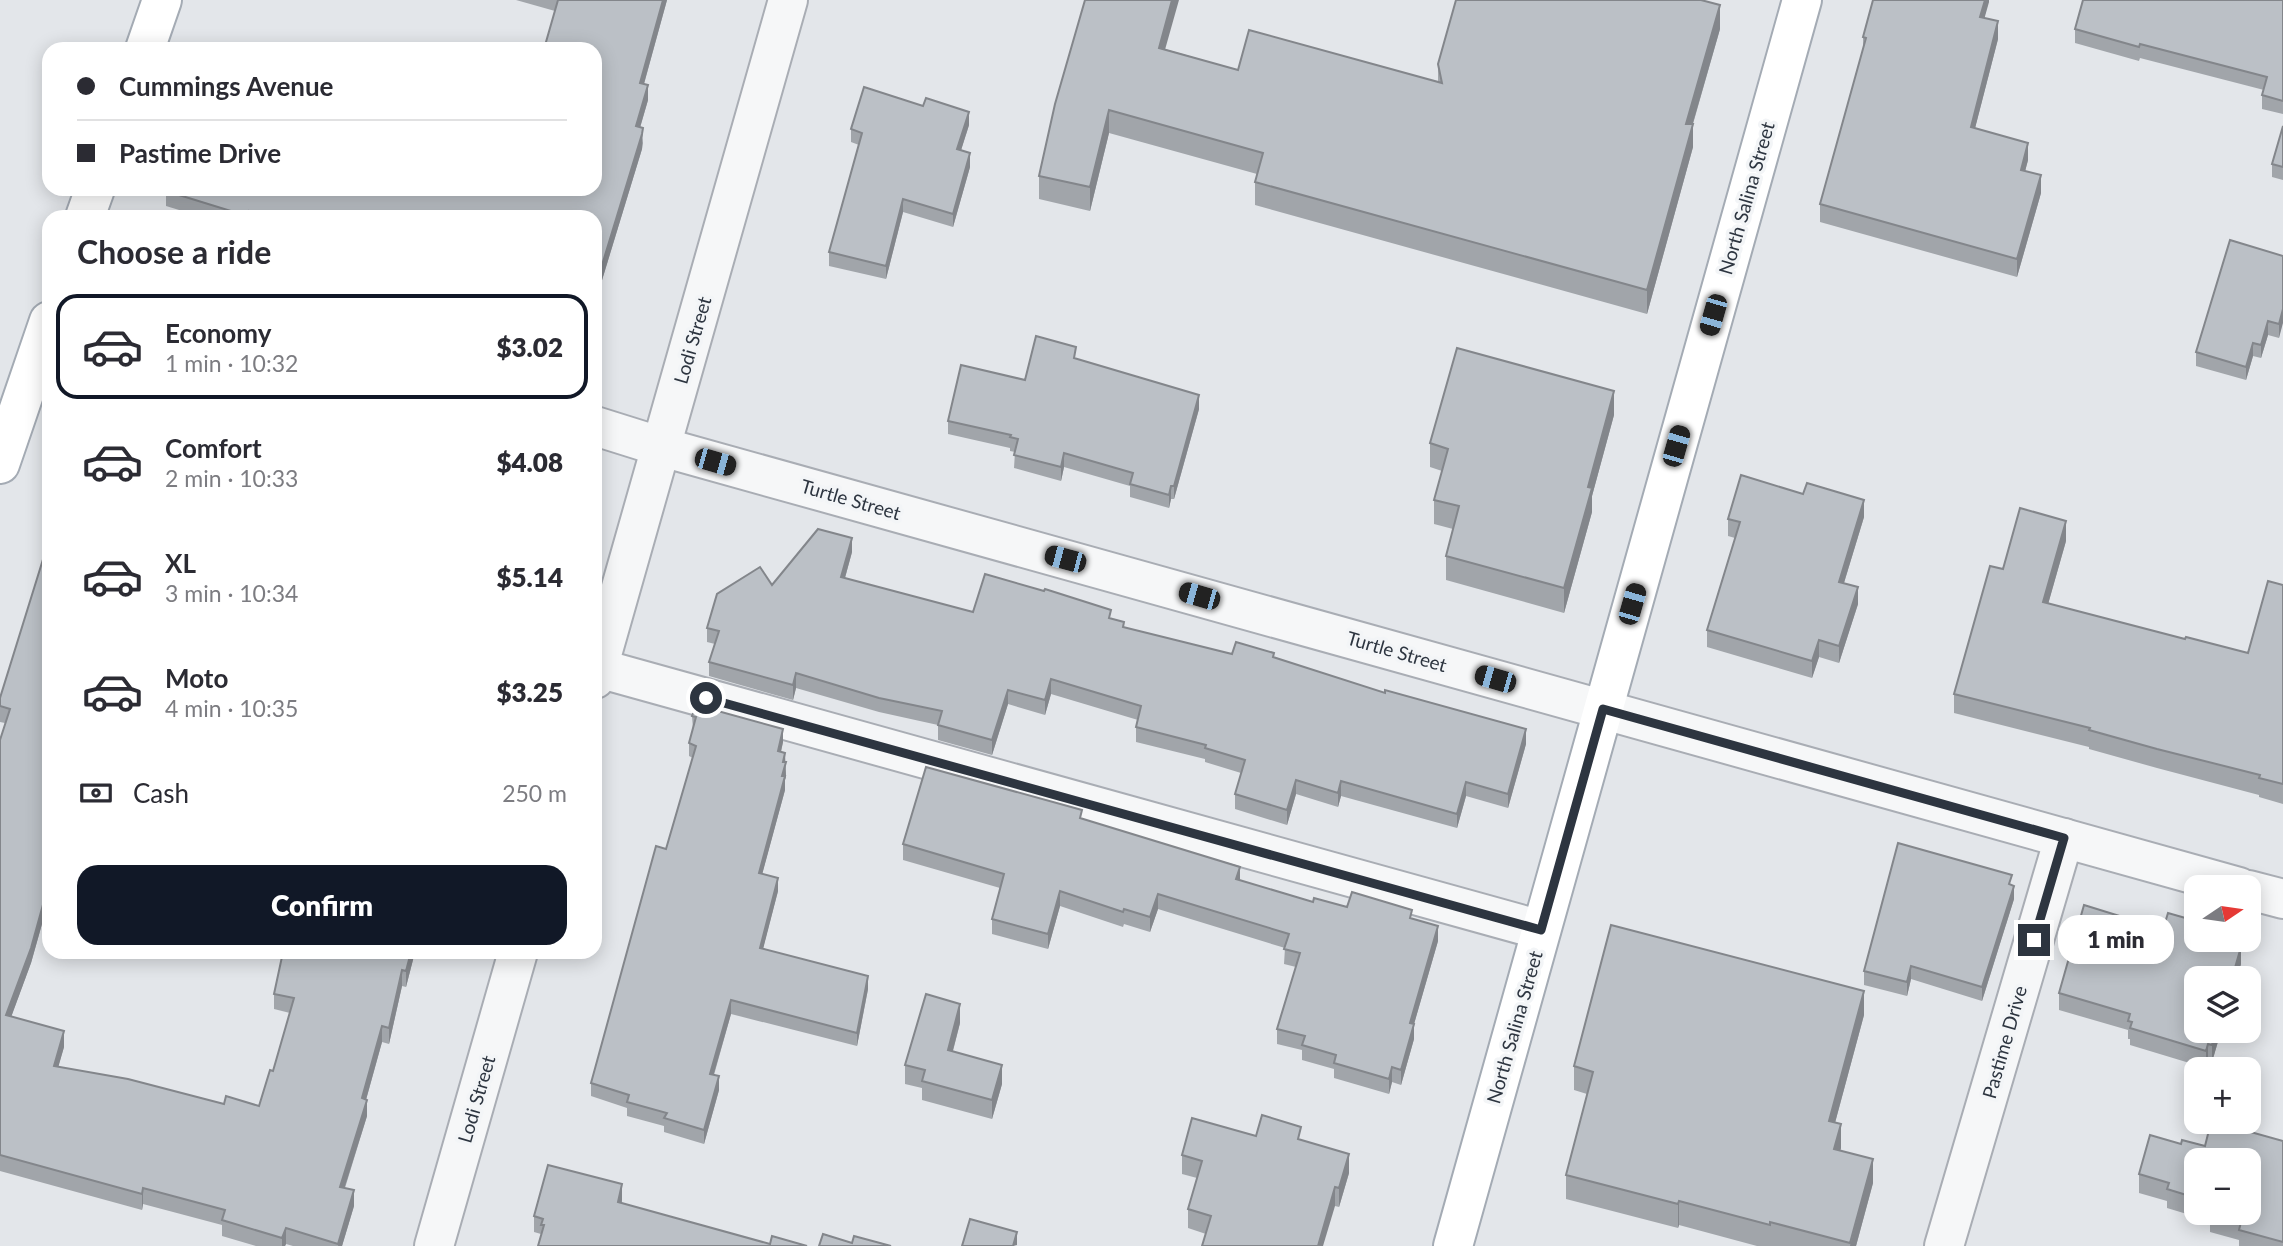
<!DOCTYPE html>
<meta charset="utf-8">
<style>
body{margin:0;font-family:Lato,sans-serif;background:#f7f7f7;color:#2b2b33;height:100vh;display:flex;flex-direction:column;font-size:26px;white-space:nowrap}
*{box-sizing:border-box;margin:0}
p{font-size:23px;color:#7c7c81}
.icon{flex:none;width:38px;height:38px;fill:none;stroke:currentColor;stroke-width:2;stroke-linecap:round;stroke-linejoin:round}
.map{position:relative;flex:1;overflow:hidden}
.panel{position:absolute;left:42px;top:210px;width:560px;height:749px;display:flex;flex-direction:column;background:#fff;border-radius:21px;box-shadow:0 4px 18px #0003}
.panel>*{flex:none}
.top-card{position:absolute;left:42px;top:42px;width:560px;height:154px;border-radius:21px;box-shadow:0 4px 18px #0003;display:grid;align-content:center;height:154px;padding:0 35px;background:#fff}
.needle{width:46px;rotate:77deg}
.tools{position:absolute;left:2184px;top:875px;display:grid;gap:14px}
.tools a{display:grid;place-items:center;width:77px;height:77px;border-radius:14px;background:#fff;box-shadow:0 4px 18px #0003;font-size:35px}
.end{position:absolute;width:32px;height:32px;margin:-16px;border:9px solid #2d3540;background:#fff;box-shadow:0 0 0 4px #fff}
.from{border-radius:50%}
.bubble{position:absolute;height:49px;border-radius:21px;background:#fff;box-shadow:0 4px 18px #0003;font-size:23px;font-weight:800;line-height:49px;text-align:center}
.car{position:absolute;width:21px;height:42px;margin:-21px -10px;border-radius:9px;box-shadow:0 0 5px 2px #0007;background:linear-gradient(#222 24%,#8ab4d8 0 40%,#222 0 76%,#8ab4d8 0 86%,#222 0)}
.top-card b{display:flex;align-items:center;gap:24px;height:66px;font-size:26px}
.top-card b+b{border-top:2px solid #e1e1e2}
.top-card i{width:18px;height:18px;background:#2b2b33}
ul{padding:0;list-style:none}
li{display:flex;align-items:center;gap:21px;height:105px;margin:0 14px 10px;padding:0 21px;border:4px solid transparent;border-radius:21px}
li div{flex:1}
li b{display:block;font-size:26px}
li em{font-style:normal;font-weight:800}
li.on{border-color:#111827}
li>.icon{width:63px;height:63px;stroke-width:1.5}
h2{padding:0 35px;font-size:32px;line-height:84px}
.pay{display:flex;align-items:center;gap:18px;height:77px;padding:0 35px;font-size:26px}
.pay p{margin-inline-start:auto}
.primary-button{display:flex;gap:14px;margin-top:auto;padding:14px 35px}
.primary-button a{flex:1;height:80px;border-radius:21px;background:#111827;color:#fff;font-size:28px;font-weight:800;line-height:80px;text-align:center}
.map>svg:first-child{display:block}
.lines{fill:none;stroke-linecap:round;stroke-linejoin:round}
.minor-casing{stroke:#a9adb4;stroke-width:42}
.major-casing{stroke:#a4abb4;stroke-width:42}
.minor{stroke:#f6f7f8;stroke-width:38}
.major{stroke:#fff;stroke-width:38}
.wall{fill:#a1a5aa;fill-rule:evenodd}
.shaded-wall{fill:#83868b}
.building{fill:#bbc0c6;stroke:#83868b;stroke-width:2}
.route{stroke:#2d3540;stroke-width:9}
.labels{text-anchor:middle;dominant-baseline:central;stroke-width:7;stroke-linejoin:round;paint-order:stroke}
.street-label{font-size:19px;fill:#2d3540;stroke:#f3f5f7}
</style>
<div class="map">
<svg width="2283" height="1246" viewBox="0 0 2283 1246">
<rect width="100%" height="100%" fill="#e3e6ea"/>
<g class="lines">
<defs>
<g id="minor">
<polyline points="595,426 662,447 2239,887"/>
<polyline points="598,668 1541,930"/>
<polyline points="595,679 788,0"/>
<polyline points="2249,890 2283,899"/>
<polyline points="434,1246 518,952"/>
<polyline points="1944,1246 2064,838"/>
</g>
<g id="major">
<polyline points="145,49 162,0"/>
<polyline points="85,217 95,189"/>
<polyline points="0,464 49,321"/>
<polyline points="1453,1246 1802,0"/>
</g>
</defs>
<use href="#minor" class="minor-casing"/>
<use href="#major" class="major-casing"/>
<use href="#minor" class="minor"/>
<use href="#major" class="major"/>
</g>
<g class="wall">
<polygon points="516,0 667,0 644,84 648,100 640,128 643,143 642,149 599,290 595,289 595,217 202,217 166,206 166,191 595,189 555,11"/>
<polygon points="1989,0 1984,18 1998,39 1975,128 2028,160 2025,171 2041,193 2017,277 1820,222 1820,204 1863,48 1863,37"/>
<polygon points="2283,0 2283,114 2262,109 2262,95 2264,90 2140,58 2139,61 2075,43 2075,29"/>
<polygon points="1720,29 1693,124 1693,147 1647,314 1255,205 1255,182 1257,174 1109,133 1090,211 1039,199 1039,176 1165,49 1238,70 1438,82 1438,64"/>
<polygon points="969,125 961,150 970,167 953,227 903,212 886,279 829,266 829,252 859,145 851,142 851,129"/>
<polygon points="2283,126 2283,180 2272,177 2272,164"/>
<polygon points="2283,256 2279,338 2268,335 2261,358 2253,356 2246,380 2196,366 2196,352"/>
<polygon points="1076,359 1199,409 1174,499 1171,499 1169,508 1130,497 1130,486 1064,467 1061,481 1014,468 1015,452 1010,451 1010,448 948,434 948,421 1025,380"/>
<polygon points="1614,415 1592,496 1592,512 1564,613 1446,580 1446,556 1453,529 1434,524 1434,500 1442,471 1430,467 1430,443"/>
<polygon points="1864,517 1844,583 1858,604 1839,663 1819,657 1812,678 1707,647 1707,630 1735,538 1728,536 1728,519"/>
<polygon points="49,540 49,899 31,963 11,1017 64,1047 58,1067 224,1104 259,1106 273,1071 290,1013 274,1009 274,994 415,952 406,987 402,986 389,1044 382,1042 366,1100 367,1116 345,1188 354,1206 342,1246 293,1246 286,1244 285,1246 256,1246 222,1236 222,1225 143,1204 142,1210 0,1171 0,740 5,723 0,722 0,698"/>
<polygon points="2066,541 2048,604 2185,639 2248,653 2283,585 2283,804 2259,797 2259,795 2157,768 2089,749 2089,747 1954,713 1954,694 2003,569"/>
<polygon points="852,552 845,578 973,612 1111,618 1124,628 1232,654 1274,657 1526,744 1508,808 1466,796 1457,828 1341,796 1338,807 1296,794 1287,825 1235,809 1235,794 1241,773 1205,762 1205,759 1136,742 1136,727 1138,720 1051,694 1045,715 1008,704 992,755 938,740 938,725 879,712 796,688 793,700 709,676 709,662 715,644 707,642 707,628 772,585"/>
<polygon points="692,716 783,742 781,752 785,762 786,776 785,780 785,790 762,874 778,891 763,948 868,989 857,1046 731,1014 714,1075 719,1090 704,1144 664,1132 664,1126 627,1116 627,1108 591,1096 591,1083 666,849 693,758 689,756 689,743 693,729"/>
<polygon points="1082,818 1240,880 1313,902 1412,919 1438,941 1414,1024 1414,1039 1401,1085 1392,1082 1389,1094 1334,1078 1334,1069 1302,1060 1302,1050 1277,1044 1277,1029 1296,967 1284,964 1285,948 1158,909 1150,932 1124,924 1123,927 1060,906 1048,949 992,934 992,919 1000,888 903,860 903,844"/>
<polygon points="2012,885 2014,899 1982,1001 1911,979 1907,996 1864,985 1864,971"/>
<polygon points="2164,926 2230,940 2230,943 2241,964 2212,1062 2208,1061 2206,1068 2130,1045 2130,1039 2128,1039 2128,1030 2059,1010 2059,993 2155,927"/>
<polygon points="1864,1015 1835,1123 1841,1148 1840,1150 1873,1183 1856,1246 1757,1246 1679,1225 1678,1228 1566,1199 1566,1175 1587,1094 1574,1090 1574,1066"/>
<polygon points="960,1023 953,1051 1002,1084 992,1119 922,1100 922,1088 905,1084 905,1065"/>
<path d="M2221,1129L2283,1141V1246H2239V1240L2210,1232V1221L2167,1208V1201L2139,1193V1174L2181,1144L2205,1146ZM2196,1160L2249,1213H2196Z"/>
<polygon points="1256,1136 1301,1140 1349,1173 1339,1207 1335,1206 1206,1234 1188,1228 1188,1209 1197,1178 1182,1174 1182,1155"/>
<polygon points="622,1200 622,1203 770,1244 807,1246 541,1234 534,1232 534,1216"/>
</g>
<g class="shaded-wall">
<polygon points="663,0 667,0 640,98 640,83"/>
<polygon points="1172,0 1179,0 1159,71 1159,48"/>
<polygon points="1985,0 1989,0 1989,2 1980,34 1980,17"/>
<polygon points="1720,5 1720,29 1686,147 1686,124"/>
<polygon points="1998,21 1998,39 1971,144 1971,127"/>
<polygon points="648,85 648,100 636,141 636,126"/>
<polygon points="1109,110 1109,133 1090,211 1090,187"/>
<polygon points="969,112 969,125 957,163 957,149"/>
<polygon points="1693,124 1693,147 1647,314 1647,290"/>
<polygon points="643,128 642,149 599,290 599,275"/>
<polygon points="2028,143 2028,160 2021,187 2021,170"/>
<polygon points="970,153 970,167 953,227 953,214"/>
<polygon points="2041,175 2041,193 2017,277 2017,259"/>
<polygon points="903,199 903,212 886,279 886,266"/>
<polygon points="2283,309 2283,323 2279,338 2279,324"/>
<polygon points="2268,321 2268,335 2261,358 2261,345"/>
<polygon points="2253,343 2253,356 2246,380 2246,367"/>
<polygon points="1614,391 1614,415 1592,496 1592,512 1564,613 1564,588 1588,487"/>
<polygon points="1199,395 1199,409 1174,499 1174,486"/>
<polygon points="1064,453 1064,467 1061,481 1061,467"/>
<polygon points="1171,486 1171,499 1169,508 1169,495"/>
<polygon points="1864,500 1864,517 1839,599 1839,582"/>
<polygon points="2066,521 2066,541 2043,622 2043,602"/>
<polygon points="852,538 852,552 841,592 841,577"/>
<polygon points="1858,587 1858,604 1839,663 1839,646"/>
<polygon points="1819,640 1819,657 1812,678 1812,661"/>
<polygon points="796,673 796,688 793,700 793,685"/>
<polygon points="1051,679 1051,694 1045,715 1045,700"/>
<polygon points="1008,690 1008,704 992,755 992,740"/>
<polygon points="783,729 783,742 778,764 778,751"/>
<polygon points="1526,729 1526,744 1508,808 1508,794"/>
<polygon points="785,753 786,776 785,780 785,790 759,886 759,873"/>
<polygon points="1296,780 1296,794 1287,825 1287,810"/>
<polygon points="1341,781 1341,796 1338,807 1338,793"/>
<polygon points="1466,782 1466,796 1457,828 1457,814"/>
<polygon points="1240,867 1240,882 1236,879"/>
<polygon points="778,878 778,891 760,961 760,948"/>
<polygon points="49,883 49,899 31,963 6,1031 6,1015"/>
<polygon points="2014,886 2014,899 1982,1001 1982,987"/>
<polygon points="1060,891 1060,906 1048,949 1048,934"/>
<polygon points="1158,894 1158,909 1150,932 1150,917"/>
<polygon points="1438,926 1438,941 1410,1038 1410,1023"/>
<polygon points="2241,947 2241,964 2237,978 2232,978"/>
<polygon points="411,952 415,952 406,987 406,971"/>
<polygon points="1911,966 1911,979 1907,996 1907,982"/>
<polygon points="402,970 402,986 389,1044 389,1028"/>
<polygon points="868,976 868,989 857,1046 857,1033"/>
<polygon points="1864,991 1864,1015 1829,1145 1829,1121"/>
<polygon points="731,1000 731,1014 710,1087 710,1074"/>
<polygon points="960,1004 960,1023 948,1069 948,1050"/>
<polygon points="1414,1024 1414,1039 1401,1085 1401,1070"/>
<polygon points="382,1026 382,1042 362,1114 362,1098"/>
<polygon points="64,1031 64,1047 54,1082 54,1066"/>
<polygon points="2216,1031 2221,1031 2212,1062 2212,1045"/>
<polygon points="2208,1044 2208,1061 2206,1068 2206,1051"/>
<polygon points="1002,1065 1002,1084 992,1119 992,1100"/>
<polygon points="1392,1067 1392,1082 1389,1094 1389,1079"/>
<polygon points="719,1076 719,1090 704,1144 704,1130"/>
<polygon points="367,1100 367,1116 340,1202 340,1187"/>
<polygon points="1841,1124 1841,1148 1834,1173 1834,1149"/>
<polygon points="1349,1154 1349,1173 1339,1207 1339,1188"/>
<polygon points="1873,1159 1873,1183 1856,1246 1850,1246"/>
<polygon points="622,1184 622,1200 618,1218 618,1202"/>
<polygon points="1335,1187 1335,1206 1323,1246 1318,1246"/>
<polygon points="143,1188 143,1204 142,1210 142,1194"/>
<polygon points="354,1190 354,1206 342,1246 338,1246"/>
<polygon points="1679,1201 1679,1225 1678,1228 1678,1204"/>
<polygon points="286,1228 286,1244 285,1246 282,1246 282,1238"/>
<polygon points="1017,1232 1017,1245 1013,1246"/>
</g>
<g class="building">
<polygon points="558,0 663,0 640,83 648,85 636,126 643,128 642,134 599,275 595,274 595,217 271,217 249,211 247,216 166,191 166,189 595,189 595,49 544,49"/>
<polygon points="1085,0 1172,0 1159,48 1238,70 1249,30 1442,83 1438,64 1456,0 1701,0 1720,5 1686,124 1693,124 1647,290 1255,182 1263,153 1109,110 1090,187 1039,176 1055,104"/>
<polygon points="1873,0 1985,0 1980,17 1998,21 1971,127 2028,143 2021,170 2041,175 2017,259 1820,204 1866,38 1863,37"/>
<polygon points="2083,0 2283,0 2283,101 2262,95 2267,77 2140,44 2139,47 2075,29"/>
<polygon points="864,87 923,106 926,98 969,112 957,149 970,153 953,214 903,199 886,266 829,252 862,133 851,129"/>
<polygon points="2283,126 2283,167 2272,164"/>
<polygon points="2230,240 2283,256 2283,309 2279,324 2268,321 2261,345 2253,343 2246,367 2196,352"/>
<polygon points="1036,336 1076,347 1074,358 1199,395 1174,486 1171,486 1169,495 1130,484 1133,473 1064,453 1061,467 1014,455 1018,439 1010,437 1011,435 948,421 961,365 1025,380"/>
<polygon points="1457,348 1614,391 1588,487 1592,488 1564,588 1446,556 1459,506 1434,500 1448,449 1430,443"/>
<polygon points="1741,475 1803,494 1807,483 1864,500 1839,582 1858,587 1839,646 1819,640 1812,661 1707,630 1740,522 1728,519"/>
<polygon points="2020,508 2066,521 2043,602 2185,639 2186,637 2248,653 2268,581 2283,585 2283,784 2259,778 2260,775 2157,749 2089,730 2090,728 1954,694 1990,566 2003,569"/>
<polygon points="818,529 852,538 841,577 973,612 985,574 1044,591 1045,589 1111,610 1109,618 1124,622 1123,627 1232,654 1236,642 1274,653 1273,657 1385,693 1385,690 1526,729 1508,794 1466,782 1457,814 1341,781 1338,793 1296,780 1287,810 1235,794 1245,760 1205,748 1206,745 1136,727 1141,706 1051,679 1045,700 1008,690 992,740 938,725 942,711 879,698 796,673 793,685 709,662 719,631 707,628 717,594 760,567 772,585"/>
<polygon points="49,540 49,883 31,948 6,1015 64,1031 54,1066 128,1079 224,1104 226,1096 259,1106 270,1070 273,1071 294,998 274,994 283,952 411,952 406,971 402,970 389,1028 382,1026 362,1098 367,1100 340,1187 354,1190 338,1244 286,1228 282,1238 222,1220 225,1210 143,1188 142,1194 0,1155 0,740 10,709 0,706 0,698"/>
<polygon points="696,705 783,729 778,751 785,753 783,762 786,762 782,776 785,776 759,873 778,878 760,948 868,976 857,1033 731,1000 710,1074 719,1076 704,1130 664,1118 667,1113 627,1102 629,1095 591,1083 656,846 666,849 696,746 689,743 696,717 692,716"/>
<polygon points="926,767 1082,810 1080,818 1240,867 1236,879 1313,902 1314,898 1347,907 1352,892 1412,910 1410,918 1438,926 1410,1023 1414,1024 1401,1070 1392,1067 1389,1079 1334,1063 1336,1055 1302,1045 1305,1036 1277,1029 1300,953 1284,949 1289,934 1158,894 1150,917 1124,909 1123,912 1060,891 1048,934 992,919 1004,874 903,844"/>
<polygon points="1898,843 2012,875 2009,884 2014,886 1982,987 1911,966 1907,982 1864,971"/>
<polygon points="2084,905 2155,927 2156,924 2164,926 2168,913 2196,921 2196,940 2227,940 2226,942 2241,947 2232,978 2196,978 2196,1031 2216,1031 2212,1045 2208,1044 2206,1051 2130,1028 2132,1022 2128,1021 2130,1014 2059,993"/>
<polygon points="1611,925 1864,991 1829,1121 1841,1124 1834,1149 1873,1159 1850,1243 1770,1222 1770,1225 1679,1201 1678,1204 1566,1175 1593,1072 1574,1066"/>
<polygon points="926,994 960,1004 948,1050 1002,1065 992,1100 922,1081 925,1070 905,1065"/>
<polygon points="1262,1115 1301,1127 1298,1139 1349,1154 1339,1188 1335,1187 1318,1246 1202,1246 1211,1216 1188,1209 1202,1161 1182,1155 1192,1118 1256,1136"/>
<polygon points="2222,1124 2283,1141 2283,1242 2239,1230 2241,1222 2210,1213 2249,1213 2249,1160 2196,1160 2196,1198 2167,1189 2169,1183 2139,1174 2150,1135 2181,1144 2182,1140 2205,1146 2210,1126 2221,1129"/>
<polygon points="548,1165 622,1184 618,1202 770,1244 772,1236 807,1246 538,1246 544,1225 541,1225 543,1219 534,1216"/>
<polygon points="970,1219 1017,1232 1013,1246 962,1246"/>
<polygon points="823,1234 852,1243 854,1236 891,1246 819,1246"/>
</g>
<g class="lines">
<polyline class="route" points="706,698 1541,930 1603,709 2064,838 2034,940"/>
</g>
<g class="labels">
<g class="street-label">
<text transform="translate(1746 198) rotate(-74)">North Salina Street</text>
<text transform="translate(692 340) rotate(-74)">Lodi Street</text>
<text transform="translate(851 499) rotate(16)">Turtle Street</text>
<text transform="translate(1397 651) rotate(16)">Turtle Street</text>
<text transform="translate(1514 1027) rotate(-74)">North Salina Street</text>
<text transform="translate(2004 1042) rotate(-74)">Pastime Drive</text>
<text transform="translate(476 1099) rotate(-74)">Lodi Street</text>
</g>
</g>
</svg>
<div class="tools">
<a><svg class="needle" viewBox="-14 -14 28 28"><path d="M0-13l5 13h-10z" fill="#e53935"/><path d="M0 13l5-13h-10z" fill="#7c7c81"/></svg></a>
<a><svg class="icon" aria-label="layers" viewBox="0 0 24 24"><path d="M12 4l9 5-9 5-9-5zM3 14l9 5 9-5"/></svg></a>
<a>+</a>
<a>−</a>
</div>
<i class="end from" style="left:706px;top:698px"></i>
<i class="end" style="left:2034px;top:940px"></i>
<div class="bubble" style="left:2058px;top:915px;width:116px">1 min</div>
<i class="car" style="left:1713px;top:315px;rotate:196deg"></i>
<i class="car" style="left:1676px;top:446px;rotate:16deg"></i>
<i class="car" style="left:715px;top:462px;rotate:106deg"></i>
<i class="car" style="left:1065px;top:559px;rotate:285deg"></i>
<i class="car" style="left:1199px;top:596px;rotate:286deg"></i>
<i class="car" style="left:1632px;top:604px;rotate:16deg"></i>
<i class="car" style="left:1495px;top:679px;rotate:286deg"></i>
<div class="top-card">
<b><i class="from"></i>Cummings Avenue</b>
<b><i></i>Pastime Drive</b>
</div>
<section class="panel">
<h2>Choose a ride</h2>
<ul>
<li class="on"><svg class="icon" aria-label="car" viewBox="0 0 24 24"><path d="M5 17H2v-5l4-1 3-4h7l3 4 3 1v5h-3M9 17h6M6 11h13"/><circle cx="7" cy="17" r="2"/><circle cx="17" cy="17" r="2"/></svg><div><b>Economy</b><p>1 min · 10:32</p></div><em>$3.02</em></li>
<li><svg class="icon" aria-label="car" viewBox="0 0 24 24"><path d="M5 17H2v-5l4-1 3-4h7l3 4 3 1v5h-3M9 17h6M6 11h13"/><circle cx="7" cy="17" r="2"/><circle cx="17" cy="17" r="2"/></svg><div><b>Comfort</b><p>2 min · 10:33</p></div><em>$4.08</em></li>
<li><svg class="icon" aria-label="car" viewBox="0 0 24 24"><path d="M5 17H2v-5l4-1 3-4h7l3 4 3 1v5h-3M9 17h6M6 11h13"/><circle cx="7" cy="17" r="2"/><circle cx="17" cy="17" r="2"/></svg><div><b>XL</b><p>3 min · 10:34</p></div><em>$5.14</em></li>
<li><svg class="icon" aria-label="car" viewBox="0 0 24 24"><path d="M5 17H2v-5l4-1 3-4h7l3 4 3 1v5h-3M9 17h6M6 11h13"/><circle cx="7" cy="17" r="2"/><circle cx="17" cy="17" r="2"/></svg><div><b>Moto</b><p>4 min · 10:35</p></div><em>$3.25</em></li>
</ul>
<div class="pay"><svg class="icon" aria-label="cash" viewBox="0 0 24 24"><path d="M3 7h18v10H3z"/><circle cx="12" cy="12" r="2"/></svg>Cash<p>250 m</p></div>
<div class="primary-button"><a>Confirm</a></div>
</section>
</div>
